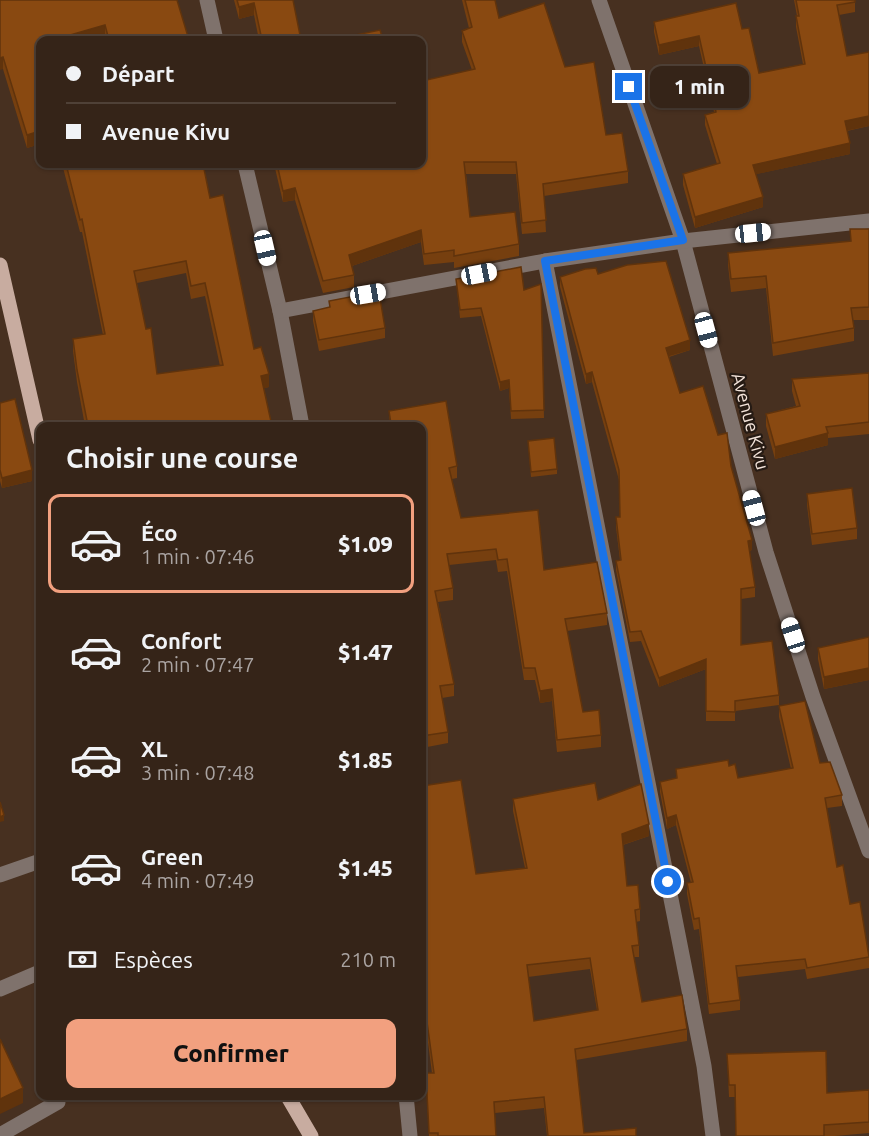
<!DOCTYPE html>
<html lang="fr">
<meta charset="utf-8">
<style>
body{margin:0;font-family:Ubuntu,sans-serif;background:#3d2c21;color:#f1f3f6;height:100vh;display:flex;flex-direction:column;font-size:22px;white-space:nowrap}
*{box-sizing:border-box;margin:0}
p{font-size:20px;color:#aaa4a2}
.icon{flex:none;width:33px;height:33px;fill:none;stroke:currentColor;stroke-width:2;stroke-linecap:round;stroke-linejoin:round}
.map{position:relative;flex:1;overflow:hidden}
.details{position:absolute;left:36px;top:422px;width:390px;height:678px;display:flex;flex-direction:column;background:#352418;border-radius:12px;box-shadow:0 2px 4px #0004,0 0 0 2px #4f4137}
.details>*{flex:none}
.top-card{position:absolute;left:36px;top:36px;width:390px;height:132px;border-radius:12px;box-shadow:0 2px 4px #0004,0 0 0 2px #4f4137;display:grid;align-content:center;height:132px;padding:0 30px;background:#352418}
.end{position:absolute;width:27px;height:27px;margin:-14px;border:8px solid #1a73e8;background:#fff;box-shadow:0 0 0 3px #fff}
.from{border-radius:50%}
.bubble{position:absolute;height:42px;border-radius:12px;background:#352418;box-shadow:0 2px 4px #0004,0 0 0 2px #4f4137;font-size:20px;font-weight:800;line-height:42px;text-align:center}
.car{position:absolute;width:18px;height:36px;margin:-18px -9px;border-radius:8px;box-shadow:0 0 4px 2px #0007;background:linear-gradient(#fff 24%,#345 0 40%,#fff 0 76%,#345 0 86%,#fff 0)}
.top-card b{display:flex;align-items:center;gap:21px;height:57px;font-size:22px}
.top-card b+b{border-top:2px solid #4f4137}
.top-card i{width:15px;height:15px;background:#f1f3f6}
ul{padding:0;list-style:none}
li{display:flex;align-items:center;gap:18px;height:99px;margin:0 12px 9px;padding:0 18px;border:3px solid transparent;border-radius:12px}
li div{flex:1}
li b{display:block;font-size:22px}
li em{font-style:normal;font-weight:800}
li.active{border-color:#f2a07f}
li>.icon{width:54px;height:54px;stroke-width:1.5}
h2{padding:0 30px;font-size:27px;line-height:72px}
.pay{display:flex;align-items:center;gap:15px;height:66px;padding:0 30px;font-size:22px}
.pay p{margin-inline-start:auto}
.primary-button{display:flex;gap:12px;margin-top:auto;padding:12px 30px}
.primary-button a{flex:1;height:69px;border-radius:12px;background:#f2a07f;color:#111;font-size:24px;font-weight:800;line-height:69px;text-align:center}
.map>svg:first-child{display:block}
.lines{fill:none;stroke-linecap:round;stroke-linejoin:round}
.minor{stroke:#7f726c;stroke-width:15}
.major{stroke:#c8aca0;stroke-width:15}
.wall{fill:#763f0f;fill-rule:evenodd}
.shaded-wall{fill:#60330c}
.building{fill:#894911;stroke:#60330c;stroke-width:1.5;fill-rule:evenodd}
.route{stroke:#1a73e8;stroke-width:8}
.labels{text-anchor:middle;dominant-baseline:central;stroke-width:4.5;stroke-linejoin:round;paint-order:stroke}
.street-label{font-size:18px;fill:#f4e4da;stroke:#261b14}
</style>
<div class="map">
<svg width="869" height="1136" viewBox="0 0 869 1136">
<rect width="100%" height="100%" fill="#473020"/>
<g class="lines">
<g class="minor">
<polyline points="207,0 216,40"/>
<polyline points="599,0 683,241 766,552 813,697 869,851"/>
<polyline points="245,164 280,311 302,426"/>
<polyline points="545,261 704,1066 713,1136"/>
<polyline points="280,311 545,261 683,241 869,221"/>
<polyline points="0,875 40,861"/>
<polyline points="0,989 40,972"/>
<polyline points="406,1095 410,1136"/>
<polyline points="0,1135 58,1102 58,1095"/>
</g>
<g class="major">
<polyline points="0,265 40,440"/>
<polyline points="287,1095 311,1136"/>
</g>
</g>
<g class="wall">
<polygon points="0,0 189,40 105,40 105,38 40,40 40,144 27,148 3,69"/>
<polygon points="234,0 293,0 301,40 259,40 254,15 239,19"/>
<polygon points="462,0 495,0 499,18 565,67 628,171 628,183 544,196 546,232 522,234 516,174 466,174 470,217 519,244 519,256 454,268 454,262 424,265 421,242 352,266 354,275 354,287 323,293 295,200 283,202 274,164 422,164 472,70 462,42 462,31 469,28"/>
<polygon points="794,0 855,0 855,12 839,15 847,56 869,52 869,126 847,131 850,154 756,174 763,207 695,228 683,185 683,174 717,164 705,125 705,115 714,112 699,46 659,55 654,32 654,22 742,29 759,73 803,64 796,27 796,16 797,16"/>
<path d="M62,164H203L210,198L254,349L269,387L264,388L272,426H85L77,382L73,351V339L103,335L82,232H80ZM186,273L191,299L205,296L220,366L157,374L146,329L137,283Z"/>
<polygon points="869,229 869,320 853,320 854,328 854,341 773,356 766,288 731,292 728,265 728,253 850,241"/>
<polygon points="598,274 690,350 669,357 680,393 718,435 731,466 752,550 749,551 755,587 755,597 741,599 741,645 779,695 779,705 735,711 735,721 706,721 706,669 659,687 641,641 630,642 616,570 616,561 620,560 616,527 616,517 620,517 619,480 592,382 586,384 560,287 560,277"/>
<polygon points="456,279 524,290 541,284 544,418 511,419 509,388 500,391 481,316 460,318"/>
<polygon points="329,301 385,328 385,338 319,351 313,321 313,311 329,308"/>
<polygon points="869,373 869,434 828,438 828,445 775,459 766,426 766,414 796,406 792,391 792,379"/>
<polygon points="446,401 457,466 457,478 452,479 461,518 538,510 544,570 597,562 607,613 607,625 567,631 583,712 599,710 601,735 601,747 557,752 552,701 540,703 535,680 524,680 507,571 498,572 496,560 449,565 453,588 453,600 438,602 454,684 454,696 442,698 448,732 448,743 422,748 422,426 379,426 390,424 389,411"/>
<polygon points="0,403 32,481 2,488 0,481"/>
<polygon points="528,441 557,469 557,474 531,477"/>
<polygon points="807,494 857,528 857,539 812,545 807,505"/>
<polygon points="869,637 869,680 824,689 818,659 818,648"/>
<polygon points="779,706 842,795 842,806 827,808 837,867 869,956 869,968 807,979 805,969 738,977 740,1000 740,1010 709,1014 699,929 694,930 687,894 687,883 691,883 676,825 667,829 660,792 660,782 676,778 676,769 729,766 738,778 791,769 779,717"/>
<path d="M422,786L476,874L525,868L513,811V799L598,800L649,836L623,845L627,886L640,909V921L636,922L639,945V957H634L642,1002L687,1029V1041L576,1060L584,1133L636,1136H547L544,1108L495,1113L496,1136H429L426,1073H432L422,997ZM590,969L597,1010L534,1021L528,977Z"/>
<polygon points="727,1054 827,1093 869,1090 869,1133 835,1136 736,1136 735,1097 729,1097"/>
</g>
<g class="shaded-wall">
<polygon points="254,3 254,15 239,19 239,7"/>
<polygon points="105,25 105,38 97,40 53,40"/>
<polygon points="699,36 699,46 659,55 659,45"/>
<polygon points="3,57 3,69 0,70 0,58"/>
<polygon points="869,116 869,126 845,131 845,121"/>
<polygon points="40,131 40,144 27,148 27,135"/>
<polygon points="850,143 850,154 753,175 753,165"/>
<polygon points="295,188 295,200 283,202 283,191"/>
<polygon points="763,197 763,207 695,228 695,217"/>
<polygon points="421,230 421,242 349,267 349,255"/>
<polygon points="690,340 690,350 666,357 666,348"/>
<polygon points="592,372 592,382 586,384 586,374"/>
<polygon points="269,374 269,387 261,389 261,376"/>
<polygon points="509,380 509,388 500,391 500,382"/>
<polygon points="828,433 828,445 775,459 775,447"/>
<polygon points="32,470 32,481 2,488 2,478"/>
<polygon points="752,540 752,550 748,551 748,541"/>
<polygon points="706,659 706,669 659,687 659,678"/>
<polygon points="869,668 869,680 824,689 824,677"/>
<polygon points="552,689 552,701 540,703 540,691"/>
<polygon points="4,815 4,821 0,822 0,817"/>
<polygon points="676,815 676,825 667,829 667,818"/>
<polygon points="649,824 649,836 622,845 622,834"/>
<polygon points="23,1088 23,1103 0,1114 0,1099"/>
</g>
<g class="building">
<polygon points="0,0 177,0 189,40 109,40 105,25 53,40 40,40 40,131 27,135 3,57 0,58"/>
<polygon points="237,0 293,0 301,40 262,40 254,3 239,7"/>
<polygon points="465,0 495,0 499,18 544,3 565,67 594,62 606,135 622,133 628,171 543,184 546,220 522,223 516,162 464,162 470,217 515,212 519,244 454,256 454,250 424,254 421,230 349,255 354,275 323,281 295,188 283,191 277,164 422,164 422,81 475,69 462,31 472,27"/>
<polygon points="796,0 855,0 855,2 837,5 847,56 869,52 869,116 845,121 850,143 753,165 763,197 695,217 683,174 720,163 705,115 716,112 699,36 659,45 654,22 736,3 742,29 749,28 759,73 805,64 796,16 799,16"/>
<polygon points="380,30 383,40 331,40"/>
<path d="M66,164H203L210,198L223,195L254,349L261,347L269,374L261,376L272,426H88L77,370L73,339L105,334L82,219L80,220ZM186,261L191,286L205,283L223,365L157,374L151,328L146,329L134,271Z"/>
<polygon points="850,229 869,229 869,307 851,308 854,328 773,343 766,276 731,279 728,253 851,241"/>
<polygon points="666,261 690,340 666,348 680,393 703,386 718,435 727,433 731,466 752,540 748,541 755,587 741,589 741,645 772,641 779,695 735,701 735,712 706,711 706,659 659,678 641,631 630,632 616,561 621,560 616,517 620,517 619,470 592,372 586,374 560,277 585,269 596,268 598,274 627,265"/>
<polygon points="521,267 524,290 541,284 544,410 511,411 509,380 500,382 481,308 460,310 456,279"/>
<polygon points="360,295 362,302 380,298 385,328 319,340 313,311 330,307 329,301"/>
<polygon points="869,373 869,422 826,427 828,433 775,447 766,414 800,406 792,379"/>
<polygon points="15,399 32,470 2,478 0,470 0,403"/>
<polygon points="446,401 457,466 449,468 461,518 538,510 544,570 597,562 607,613 565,619 583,712 599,710 601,735 557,740 552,689 540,691 535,668 524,668 507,559 498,560 496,549 447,554 453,588 435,591 454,684 440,686 448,732 422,736 422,426 379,426 391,424 389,411"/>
<polygon points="554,438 557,469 531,472 528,441"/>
<polygon points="852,488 857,528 812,534 807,494"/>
<polygon points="869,637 869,668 824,677 818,648"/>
<polygon points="805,701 820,763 830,762 842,795 825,798 837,867 843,865 850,904 860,902 869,957 807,968 805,959 736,966 740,1000 709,1004 699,918 694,919 687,883 693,882 676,815 667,818 660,782 677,778 676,769 728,760 729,766 735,764 738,778 793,768 779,706"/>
<path d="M461,780L476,874L527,868L513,799L595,783L598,800L641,784L649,824L622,834L627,886L638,885L640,909L635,910L639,945L632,946L642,1002L682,995L687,1029L575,1049L584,1133L636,1128V1136H548L544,1097L494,1102L496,1136H438V1133H429L426,1073H434L422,986V786ZM590,958L598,1010L534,1021L527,965Z"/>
<polygon points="0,802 4,815 0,817"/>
<polygon points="0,1039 23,1088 0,1099"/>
<polygon points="826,1051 827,1093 869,1090 869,1122 824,1125 824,1136 736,1136 735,1085 729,1085 727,1054"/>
</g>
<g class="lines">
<polyline class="route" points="629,87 683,240 545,261 668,882"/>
</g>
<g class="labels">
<g class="street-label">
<text transform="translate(751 421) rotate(75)">Avenue Kivu</text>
</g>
</g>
</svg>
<i class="end from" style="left:668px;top:882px"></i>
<i class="end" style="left:629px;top:87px"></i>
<div class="bubble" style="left:650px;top:66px;width:99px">1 min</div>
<i class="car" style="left:753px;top:233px;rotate:84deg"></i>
<i class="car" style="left:265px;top:248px;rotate:167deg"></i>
<i class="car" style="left:479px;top:274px;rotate:79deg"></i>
<i class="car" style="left:368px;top:294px;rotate:80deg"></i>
<i class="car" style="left:706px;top:330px;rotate:165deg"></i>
<i class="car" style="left:754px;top:508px;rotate:345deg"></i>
<i class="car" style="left:793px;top:635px;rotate:342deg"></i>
<div class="top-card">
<b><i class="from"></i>Départ</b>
<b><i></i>Avenue Kivu</b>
</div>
<section class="details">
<h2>Choisir une course</h2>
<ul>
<li class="active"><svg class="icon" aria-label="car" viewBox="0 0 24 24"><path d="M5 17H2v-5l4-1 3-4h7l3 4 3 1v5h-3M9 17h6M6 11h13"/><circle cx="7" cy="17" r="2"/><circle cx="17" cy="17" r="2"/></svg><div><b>Éco</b><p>1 min · 07:46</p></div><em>$1.09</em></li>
<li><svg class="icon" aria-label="car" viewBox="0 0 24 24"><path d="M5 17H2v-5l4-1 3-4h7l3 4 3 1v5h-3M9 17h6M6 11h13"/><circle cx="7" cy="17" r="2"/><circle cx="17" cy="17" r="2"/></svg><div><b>Confort</b><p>2 min · 07:47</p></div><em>$1.47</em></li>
<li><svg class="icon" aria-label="car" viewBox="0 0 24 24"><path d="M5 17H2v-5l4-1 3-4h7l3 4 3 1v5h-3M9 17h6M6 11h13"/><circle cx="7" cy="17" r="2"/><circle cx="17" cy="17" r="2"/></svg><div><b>XL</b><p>3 min · 07:48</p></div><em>$1.85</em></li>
<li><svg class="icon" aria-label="car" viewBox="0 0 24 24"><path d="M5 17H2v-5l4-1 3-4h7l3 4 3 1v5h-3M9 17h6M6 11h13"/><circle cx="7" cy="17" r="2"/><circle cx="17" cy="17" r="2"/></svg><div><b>Green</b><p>4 min · 07:49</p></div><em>$1.45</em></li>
</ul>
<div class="pay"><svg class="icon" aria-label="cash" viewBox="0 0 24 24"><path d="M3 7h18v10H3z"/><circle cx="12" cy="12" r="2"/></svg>Espèces<p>210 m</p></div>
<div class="primary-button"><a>Confirmer</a></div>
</section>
</div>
